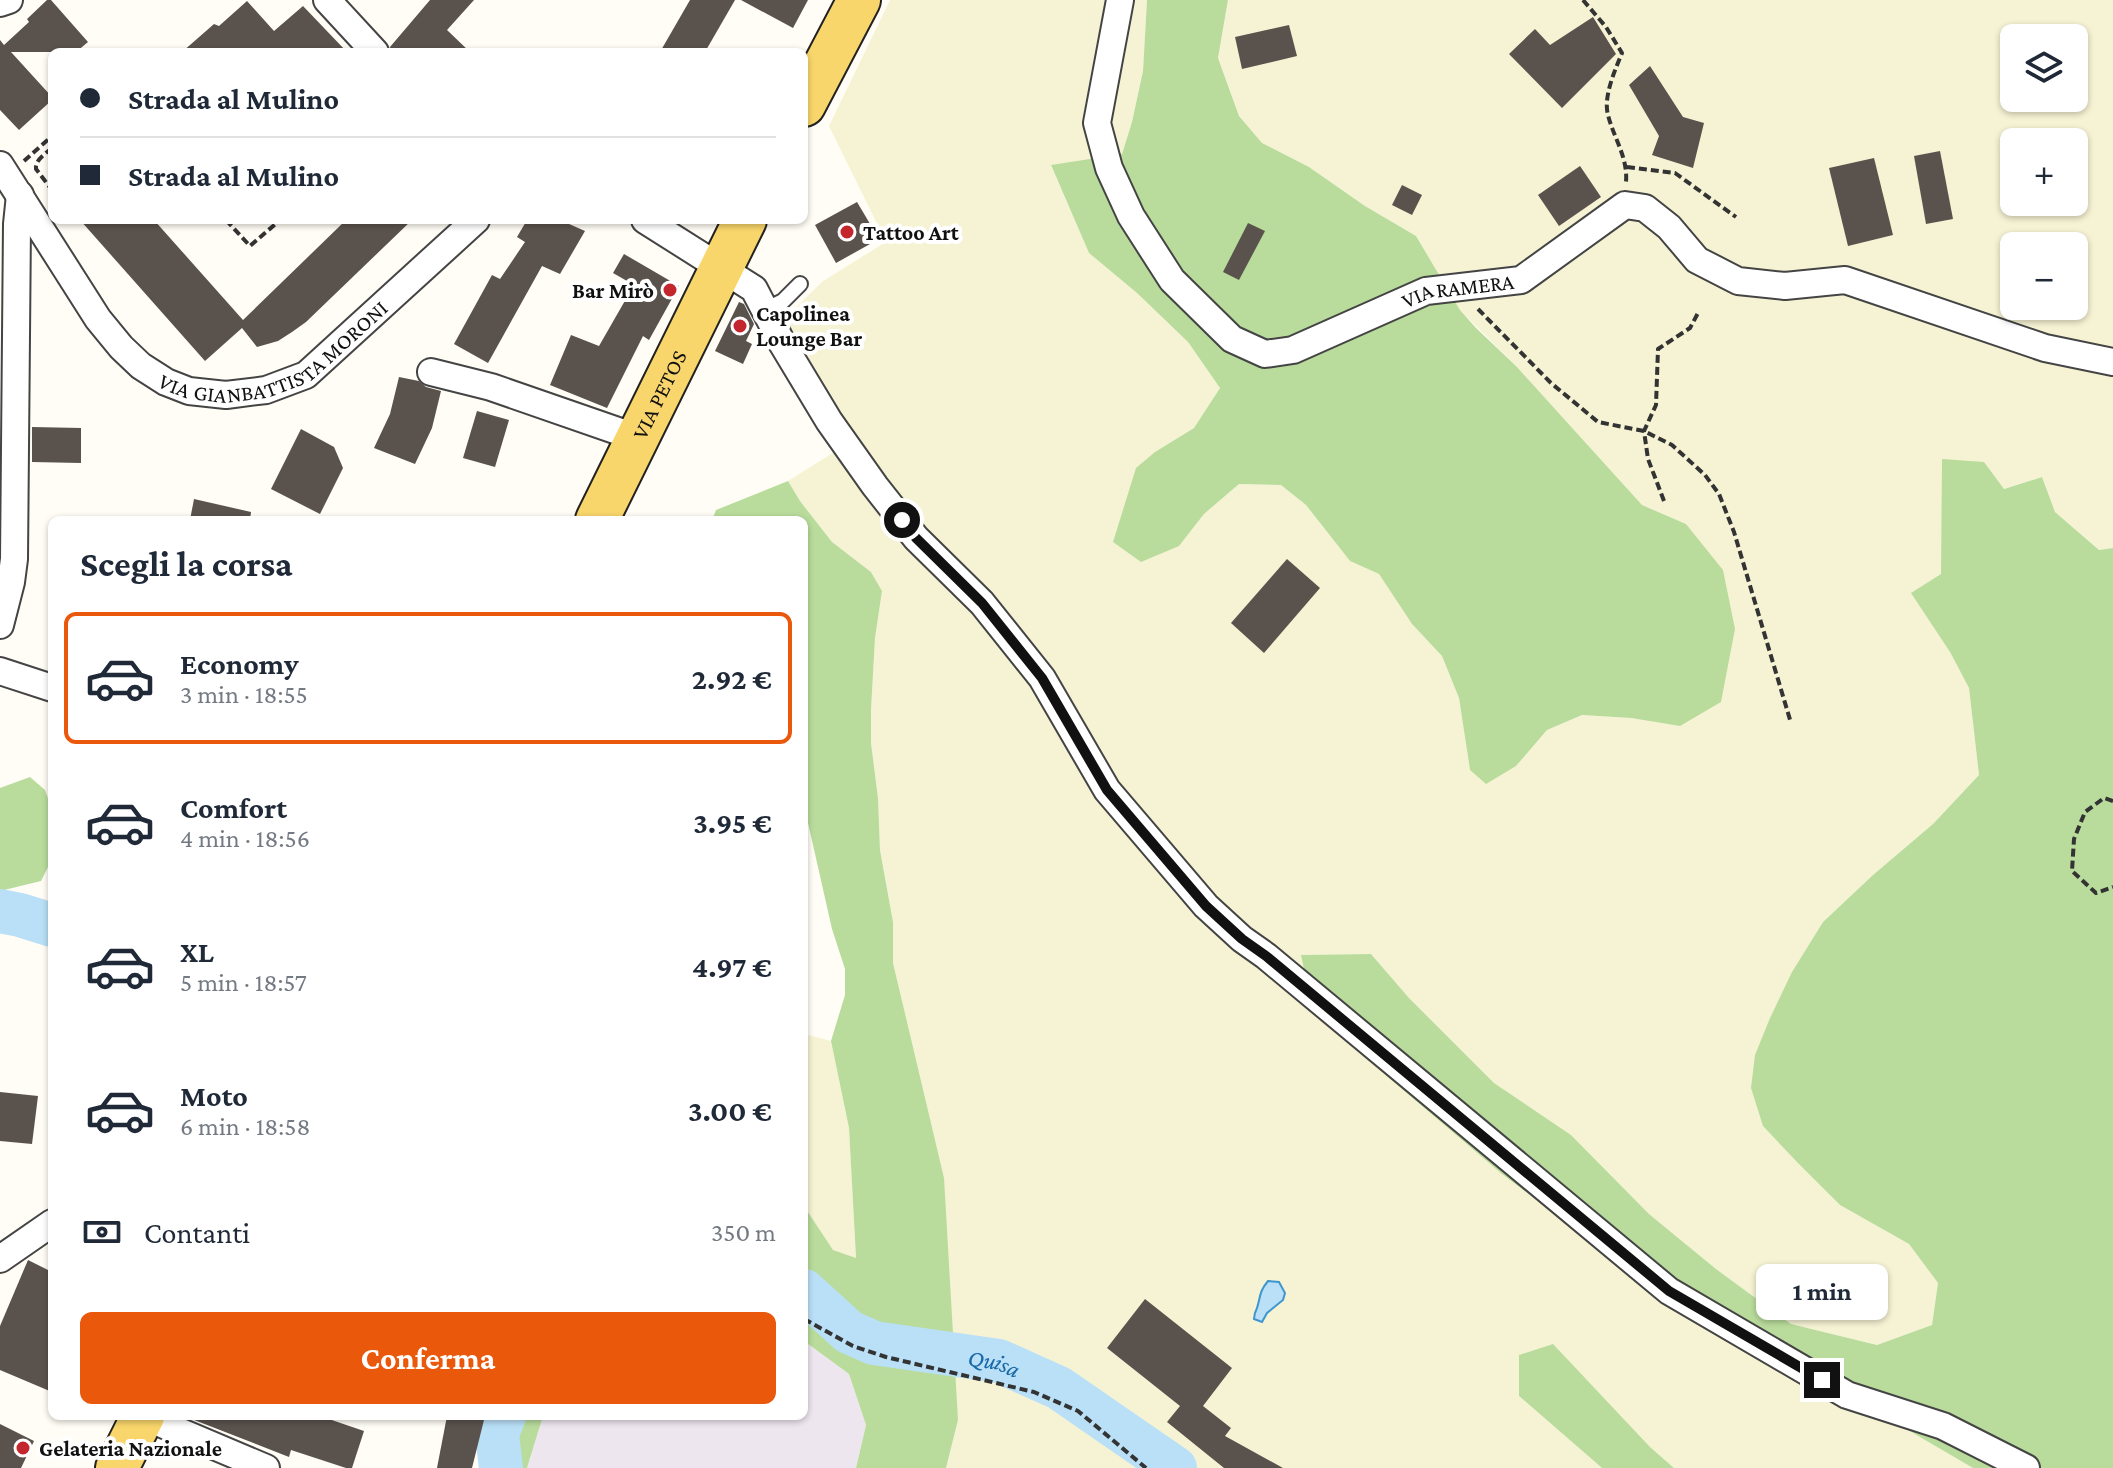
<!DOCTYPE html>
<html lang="it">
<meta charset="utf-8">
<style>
body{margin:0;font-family:"Crimson Pro",serif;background:#f2f2f3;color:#1f2937;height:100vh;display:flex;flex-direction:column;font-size:30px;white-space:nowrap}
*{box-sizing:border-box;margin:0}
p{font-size:26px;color:#747a83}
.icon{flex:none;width:44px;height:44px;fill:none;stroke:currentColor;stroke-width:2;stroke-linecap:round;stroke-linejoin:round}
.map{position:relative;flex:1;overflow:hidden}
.panel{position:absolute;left:48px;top:516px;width:760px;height:904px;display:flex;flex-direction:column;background:#fff;border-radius:12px;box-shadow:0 2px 6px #0004}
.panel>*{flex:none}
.top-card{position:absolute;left:48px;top:48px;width:760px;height:176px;border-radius:12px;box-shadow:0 2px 6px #0004;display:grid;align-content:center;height:176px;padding:0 32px;background:#fff}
.fabs{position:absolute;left:2000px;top:24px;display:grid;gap:16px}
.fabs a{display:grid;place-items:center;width:88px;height:88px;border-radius:12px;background:#fff;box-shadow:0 2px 6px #0004;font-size:40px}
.end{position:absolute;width:36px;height:36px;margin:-18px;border:10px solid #111;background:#fff;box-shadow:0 0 0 4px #fff}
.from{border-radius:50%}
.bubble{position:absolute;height:56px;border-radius:12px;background:#fff;box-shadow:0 2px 6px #0004;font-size:26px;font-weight:700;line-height:56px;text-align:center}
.top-card b{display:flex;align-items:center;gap:28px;height:76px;font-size:30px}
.top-card b+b{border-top:2px solid #e0e1e3}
.top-card i{width:20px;height:20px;background:#1f2937}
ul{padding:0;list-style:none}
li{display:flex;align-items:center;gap:24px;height:132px;margin:0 16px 12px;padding:0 16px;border:4px solid transparent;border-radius:12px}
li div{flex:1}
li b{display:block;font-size:30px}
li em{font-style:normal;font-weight:700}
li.on{border-color:#ea580c}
li>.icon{width:72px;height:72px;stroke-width:1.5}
h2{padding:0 32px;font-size:36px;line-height:96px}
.pay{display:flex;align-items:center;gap:20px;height:88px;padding:0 32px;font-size:30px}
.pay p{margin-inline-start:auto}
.cta{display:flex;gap:16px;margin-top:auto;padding:16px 32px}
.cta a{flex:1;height:92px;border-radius:12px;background:#ea580c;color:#fff;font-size:32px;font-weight:700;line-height:92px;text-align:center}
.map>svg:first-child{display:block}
.industrial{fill:#eee6ef}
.farmland{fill:#f6f3d4;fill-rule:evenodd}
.forest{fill:#b9dc9c}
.water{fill:#b9e0f7;stroke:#3f96cf;stroke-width:2}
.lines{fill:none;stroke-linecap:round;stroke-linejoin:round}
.river{stroke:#b9e0f7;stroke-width:44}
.building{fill:#5a524d}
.service-casing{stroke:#444;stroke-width:18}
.minor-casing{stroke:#444;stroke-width:30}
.primary-casing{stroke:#222;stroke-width:46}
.path{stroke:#333;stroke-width:4;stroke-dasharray:8 4;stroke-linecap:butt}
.service{stroke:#fff;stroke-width:14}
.minor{stroke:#fff;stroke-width:26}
.primary{stroke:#f9d66b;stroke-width:42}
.route{stroke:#111;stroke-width:10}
.poi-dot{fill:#c4262e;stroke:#fff;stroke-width:3}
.labels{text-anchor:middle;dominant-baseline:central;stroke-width:8;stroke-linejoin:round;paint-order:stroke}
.poi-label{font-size:22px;font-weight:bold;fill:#111;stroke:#fff;text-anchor:start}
.street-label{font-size:22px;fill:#111;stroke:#fff}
.water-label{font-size:24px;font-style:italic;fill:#1768a6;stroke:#fff}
</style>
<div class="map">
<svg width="2113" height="1468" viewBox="0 0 2113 1468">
<rect width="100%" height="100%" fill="#fffdf5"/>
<polygon class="industrial" points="804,1341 849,1374 866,1425 856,1468 527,1468 543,1416 804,1416"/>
<g class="farmland">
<path d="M890,0H1147L1143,71L1132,122L1122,154L1051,166L1089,253L1137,293L1188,342L1220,388L1194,428L1155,452L1179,546L1204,514L1239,484L1281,485L1306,505L1350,561L1379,574L1412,624L1442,656L1459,698L1470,770L1516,766L1547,730L1582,715L1631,718L1680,726L1686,524L1642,505L1516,366L1460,310L1416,236L1365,206L1309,167L1262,143L1239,116L1218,58L1228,0H2113V548L2099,550L2055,512L2042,477L2003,489L1943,460L1941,574L1950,652L1969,688L1979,775L1933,824L1873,875L1823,922L1792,973L1770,1018L1763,1126L1840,1205L1909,1244L1938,1283L1932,1325L1877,1345L1791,1324L1716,1269L1649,1214L1571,1135L1494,1083L1409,998L1371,954L1302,955L1896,1423L1973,1468H1674L1650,1447L1519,1396L1602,1468H946L958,1420L926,1108L893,963V922L880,850L878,798L871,743V710L875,638L882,591L871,572L832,542L800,501L788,481L836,451L783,320L823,281L886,242L829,126ZM2014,38H2074V98H2014ZM2014,142H2074V202H2014ZM2014,246H2074V306H2014Z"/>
<polygon points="804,1034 831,1041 849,1128 856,1259 833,1250 804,1206"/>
</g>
<g class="forest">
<polygon points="1147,0 1228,0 1218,58 1239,116 1262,143 1309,167 1365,206 1416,236 1460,310 1476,328 1516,366 1642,505 1686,524 1723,570 1735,629 1721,702 1680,726 1631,718 1582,715 1547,730 1516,766 1486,784 1470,770 1459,698 1442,656 1412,624 1379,574 1350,561 1306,505 1281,485 1239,484 1204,514 1179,546 1141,562 1113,542 1136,468 1155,452 1194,428 1220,388 1188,342 1137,293 1089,253 1051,165 1122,154 1132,122 1143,71"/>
<polygon points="1942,459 1984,462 2004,489 2042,477 2055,512 2099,550 2113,548 2113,1468 1973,1468 1896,1423 1808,1384 1740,1349 1662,1298 1593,1242 1502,1174 1361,1054 1324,1020 1309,992 1301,955 1371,954 1409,998 1494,1083 1571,1135 1649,1214 1716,1269 1791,1324 1877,1345 1932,1325 1938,1283 1909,1244 1840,1205 1797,1162 1763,1126 1751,1088 1755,1055 1770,1018 1792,972 1823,922 1873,875 1933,824 1979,775 1969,688 1950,652 1911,593 1941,574"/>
<polygon points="788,481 800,501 832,542 871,572 882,591 875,638 871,710 871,743 878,798 880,850 893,922 893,963 944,1178 958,1420 946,1468 856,1468 866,1425 849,1374 804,1341 804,1206 833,1250 856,1258 849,1128 831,1041 845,995 845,969 832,929 804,805 804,520 712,520 716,510"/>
<polygon points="30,777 45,790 52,810 52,859 41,881 0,891 0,788"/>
<polygon points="1553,1344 1650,1447 1674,1468 1602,1468 1519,1396 1519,1355"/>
<polygon points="499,1416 543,1416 527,1468 489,1468"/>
</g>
<path class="water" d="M1268,1281L1279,1282L1285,1293L1283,1300L1267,1313L1262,1322L1254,1319C1254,1315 1255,1312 1257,1308C1261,1295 1259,1292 1268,1281Z"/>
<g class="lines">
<g class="river">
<polyline points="0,911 20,915 52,925"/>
<path id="s1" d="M804,1291L849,1332L874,1343L999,1361L1059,1388L1175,1468"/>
<polyline points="501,1468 497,1434 504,1416"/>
</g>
</g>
<g class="building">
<polygon points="47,0 51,0 88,42 76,52 11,52 52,97 52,100 19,130 0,110 0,40 4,45 29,22 27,19"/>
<polygon points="430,0 474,0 447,30 470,52 391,52 390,47"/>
<polygon points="690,0 735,0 705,52 660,52"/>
<polygon points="741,0 808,0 793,28"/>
<polygon points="247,1 274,31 303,6 347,52 182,52 214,24 219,26"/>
<polygon points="1593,17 1616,54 1562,108 1509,54 1535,29 1550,45"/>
<polygon points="1289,25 1297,56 1242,69 1235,37"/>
<polygon points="1650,66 1683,117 1704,123 1693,168 1652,155 1659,136 1629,85"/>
<polygon points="1940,151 1953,219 1926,224 1914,156"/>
<polygon points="1874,158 1893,235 1848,246 1829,168"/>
<polygon points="1580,166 1601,197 1559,226 1538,195"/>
<polygon points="1402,185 1422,195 1412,215 1392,205"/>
<polygon points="857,202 879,239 836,263 815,225"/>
<polygon points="80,220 154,220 243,320 346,220 412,220 306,322 292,332 278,341 257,347 242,328 205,361"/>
<polygon points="527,220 560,220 585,231 560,274 542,266 488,363 454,344 492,275 500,279 525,242 517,237"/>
<polygon points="1248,223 1265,231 1239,280 1223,272"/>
<polygon points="624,254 679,286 649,340 643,336 607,408 550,385 571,335 599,346 634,285 613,273"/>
<polygon points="739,302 744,304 754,324 746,341 752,344 743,364 715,351"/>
<polygon points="399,377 419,381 426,387 441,391 432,428 415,464 374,448 390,414"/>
<polygon points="477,411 509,420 495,467 463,458"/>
<polygon points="32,427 81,428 81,463 32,462"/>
<polygon points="301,429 334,447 343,468 320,514 271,489"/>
<polygon points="194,499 251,512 250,520 190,520"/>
<polygon points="1287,559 1320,588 1264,653 1231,623"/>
<polygon points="0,1092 38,1096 32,1144 0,1141"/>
<polygon points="28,1260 52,1272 52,1392 0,1370 0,1326"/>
<polygon points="1145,1299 1232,1368 1203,1406 1231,1428 1225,1436 1283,1468 1224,1468 1167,1422 1180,1406 1107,1348"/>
<polygon points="184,1416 320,1416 364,1431 352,1468 346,1468 291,1450 289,1457"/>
<polygon points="447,1416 485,1416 472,1468 437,1468"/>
<polygon points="0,1424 34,1441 21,1468 0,1468"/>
</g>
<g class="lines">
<defs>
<polyline id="service" points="765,310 783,301 800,284"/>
<g id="minor">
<polyline points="327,0 375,52"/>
<path id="s2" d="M1120,0L1097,123L1109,168L1131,216L1172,280L1232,339L1265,354L1293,350L1426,291L1521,280L1625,205L1645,208L1669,227L1697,260L1738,281L1785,286L1845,280L2045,348L2113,362"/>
<polyline points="0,3 9,0"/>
<path id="s3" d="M0,165L98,319L121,347L141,366L166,382L189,391L226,395L266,390L306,375L476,220"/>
<polyline points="645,220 754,289 782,343 829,421 875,486 916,538 982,603 1042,678 1107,790 1206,906 1242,939 1266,956 1669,1291 1847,1395 1943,1426 2026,1468"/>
<polyline points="431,372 491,387 638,438"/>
<polyline points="0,625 11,582 14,559 17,224 20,195"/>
<polyline points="0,671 52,688"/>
<polyline points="0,1259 52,1223"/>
<polyline points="143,1416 266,1468"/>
</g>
<g id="primary">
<polyline points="804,105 859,0"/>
<path id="s4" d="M597,520L745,220"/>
<polyline points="117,1468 143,1416"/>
</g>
</defs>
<use href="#service" class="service-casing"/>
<use href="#minor" class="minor-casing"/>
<use href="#primary" class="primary-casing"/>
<g class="path">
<path d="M1583,0L1606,27L1622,53C1615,70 1603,97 1608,115C1614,139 1628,157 1626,182"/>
<path d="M52,148C45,154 35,160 36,169L52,190"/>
<polyline points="24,161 52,136"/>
<polyline points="1627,167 1675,173 1736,217"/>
<polyline points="226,220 250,246 280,220"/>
<polyline points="1478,309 1551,383 1598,422 1644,431 1672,445 1705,475 1719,494 1734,532 1791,723"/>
<polyline points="1664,501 1648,459 1644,431 1656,405 1658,349 1690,328 1698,313"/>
<polyline points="2113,801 2104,798 2085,812 2074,839 2072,871 2096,893 2113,887"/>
<polyline points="804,1319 853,1346 886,1357 1034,1392 1078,1411 1146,1468"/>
</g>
<use href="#service" class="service"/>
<use href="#minor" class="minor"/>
<use href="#primary" class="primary"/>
</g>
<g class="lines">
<polyline class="route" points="902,520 916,538 982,603 1042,678 1107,790 1206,906 1242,939 1266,956 1669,1291 1822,1380"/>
</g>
<g class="poi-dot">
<circle cx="847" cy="232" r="8"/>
<circle cx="670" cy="290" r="8"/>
<circle cx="740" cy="326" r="8"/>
<circle cx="23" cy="1448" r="8"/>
</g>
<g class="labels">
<g class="poi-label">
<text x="863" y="232">Tattoo Art</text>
<text x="654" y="290" text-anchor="end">Bar Mirò</text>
<text x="756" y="313">Capolinea<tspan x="756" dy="25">Lounge Bar</tspan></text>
<text x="39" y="1448">Gelateria Nazionale</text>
</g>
<g class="street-label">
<text stroke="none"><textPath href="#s2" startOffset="626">VIA RAMERA</textPath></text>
<text stroke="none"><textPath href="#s3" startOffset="398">VIA GIANBATTISTA MORONI</textPath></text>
<text stroke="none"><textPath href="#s4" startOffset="140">VIA PETOS</textPath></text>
</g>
<g class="water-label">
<text stroke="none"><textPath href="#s1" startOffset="210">Quisa</textPath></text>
</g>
</g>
</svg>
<div class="fabs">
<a><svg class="icon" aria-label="layers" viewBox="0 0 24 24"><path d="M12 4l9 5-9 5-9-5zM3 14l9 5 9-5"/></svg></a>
<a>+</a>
<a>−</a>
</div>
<i class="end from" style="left:902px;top:520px"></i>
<i class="end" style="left:1822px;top:1380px"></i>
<div class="bubble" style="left:1756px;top:1264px;width:132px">1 min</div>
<div class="top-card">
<b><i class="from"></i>Strada al Mulino</b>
<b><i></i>Strada al Mulino</b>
</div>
<section class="panel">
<h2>Scegli la corsa</h2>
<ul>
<li class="on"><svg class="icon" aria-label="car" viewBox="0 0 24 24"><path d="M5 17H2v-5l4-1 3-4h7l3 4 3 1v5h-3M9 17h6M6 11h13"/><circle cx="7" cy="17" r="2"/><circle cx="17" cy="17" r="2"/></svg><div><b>Economy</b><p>3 min · 18:55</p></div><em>2.92 €</em></li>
<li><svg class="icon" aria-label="car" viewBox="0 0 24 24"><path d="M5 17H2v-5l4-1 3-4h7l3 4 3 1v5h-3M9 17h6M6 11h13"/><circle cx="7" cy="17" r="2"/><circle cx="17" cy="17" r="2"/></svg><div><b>Comfort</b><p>4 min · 18:56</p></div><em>3.95 €</em></li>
<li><svg class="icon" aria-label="car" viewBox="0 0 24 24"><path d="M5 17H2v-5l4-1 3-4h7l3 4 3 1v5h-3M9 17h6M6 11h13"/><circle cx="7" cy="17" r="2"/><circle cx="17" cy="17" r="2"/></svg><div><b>XL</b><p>5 min · 18:57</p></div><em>4.97 €</em></li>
<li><svg class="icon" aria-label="car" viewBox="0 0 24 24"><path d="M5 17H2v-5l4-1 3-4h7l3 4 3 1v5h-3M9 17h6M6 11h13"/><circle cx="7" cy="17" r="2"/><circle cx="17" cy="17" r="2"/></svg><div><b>Moto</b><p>6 min · 18:58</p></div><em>3.00 €</em></li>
</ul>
<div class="pay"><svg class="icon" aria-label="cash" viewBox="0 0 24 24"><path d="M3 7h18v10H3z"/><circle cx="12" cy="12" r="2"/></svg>Contanti<p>350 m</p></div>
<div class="cta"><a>Conferma</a></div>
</section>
</div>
